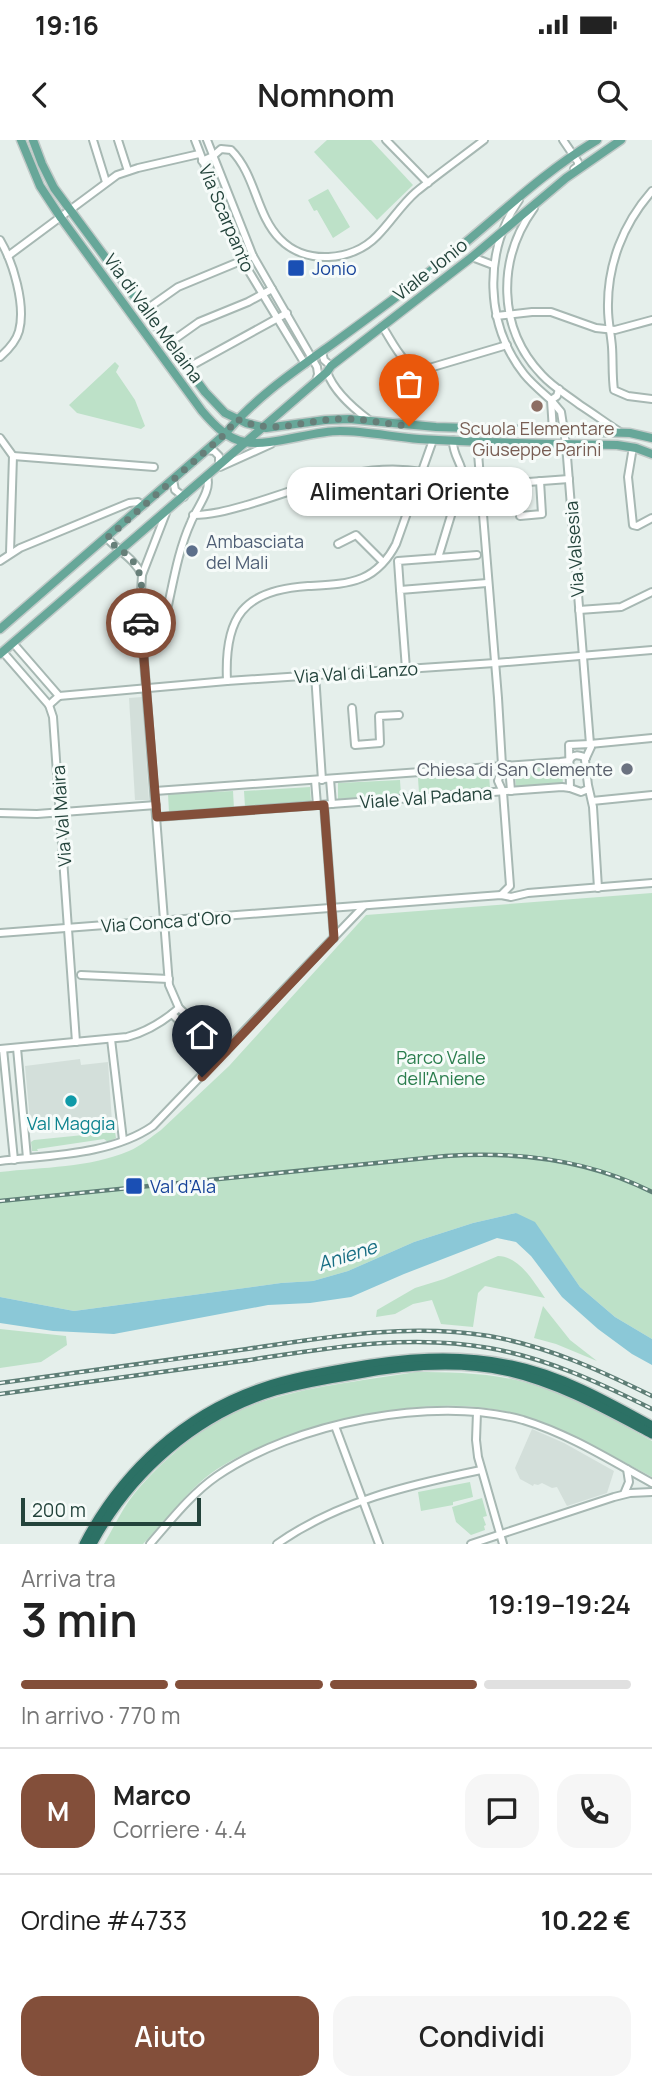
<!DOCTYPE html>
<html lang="it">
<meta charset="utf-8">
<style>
:root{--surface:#fff;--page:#f6f6f6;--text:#222;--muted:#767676;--line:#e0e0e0;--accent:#834f3a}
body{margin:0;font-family:Manrope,sans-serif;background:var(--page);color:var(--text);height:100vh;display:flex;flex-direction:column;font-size:26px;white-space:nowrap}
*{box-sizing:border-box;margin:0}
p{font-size:23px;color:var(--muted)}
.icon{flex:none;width:38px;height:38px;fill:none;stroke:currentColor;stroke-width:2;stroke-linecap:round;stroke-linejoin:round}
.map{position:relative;height:1404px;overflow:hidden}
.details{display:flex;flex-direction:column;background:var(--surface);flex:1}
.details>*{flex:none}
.scale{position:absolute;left:21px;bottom:18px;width:180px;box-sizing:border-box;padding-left:7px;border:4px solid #23433b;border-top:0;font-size:19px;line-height:24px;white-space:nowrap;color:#23433b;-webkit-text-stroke:5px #f6fbf9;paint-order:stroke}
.pin{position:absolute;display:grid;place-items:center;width:60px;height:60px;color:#fff;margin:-72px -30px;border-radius:50% 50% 50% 0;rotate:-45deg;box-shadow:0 0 7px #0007}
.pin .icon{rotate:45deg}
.courier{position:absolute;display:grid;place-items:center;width:70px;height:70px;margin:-35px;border:5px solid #834f3a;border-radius:50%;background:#fff;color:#222;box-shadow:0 2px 9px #0007}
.bubble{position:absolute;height:49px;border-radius:21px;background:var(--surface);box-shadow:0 2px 5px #0004;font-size:23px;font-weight:600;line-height:49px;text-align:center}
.headline em{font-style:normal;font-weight:600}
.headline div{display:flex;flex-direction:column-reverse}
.headline{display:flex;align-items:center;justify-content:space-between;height:119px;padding:0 21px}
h1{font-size:46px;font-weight:600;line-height:52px}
.bar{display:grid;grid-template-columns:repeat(4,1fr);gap:10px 7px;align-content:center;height:84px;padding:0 21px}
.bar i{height:9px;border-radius:5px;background:var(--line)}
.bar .active{background:var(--accent)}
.bar p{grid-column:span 4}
.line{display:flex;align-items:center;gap:18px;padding:0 21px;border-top:2px solid var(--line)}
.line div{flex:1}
.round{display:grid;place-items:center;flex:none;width:74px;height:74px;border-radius:21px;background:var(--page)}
.action{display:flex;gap:14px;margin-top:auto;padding:14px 21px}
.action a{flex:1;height:80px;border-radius:21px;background:var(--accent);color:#fff;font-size:28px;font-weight:600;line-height:80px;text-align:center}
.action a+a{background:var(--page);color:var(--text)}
.status{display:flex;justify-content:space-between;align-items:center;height:49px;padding:0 35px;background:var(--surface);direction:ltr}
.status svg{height:19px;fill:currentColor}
header{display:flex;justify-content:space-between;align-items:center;height:91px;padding:0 21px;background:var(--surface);font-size:32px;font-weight:600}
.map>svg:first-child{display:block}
</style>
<div class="status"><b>19:16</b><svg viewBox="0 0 49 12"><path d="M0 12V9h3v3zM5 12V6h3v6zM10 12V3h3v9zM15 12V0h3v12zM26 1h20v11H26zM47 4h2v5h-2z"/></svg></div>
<header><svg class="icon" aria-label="back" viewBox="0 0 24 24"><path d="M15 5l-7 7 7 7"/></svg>Nomnom<svg class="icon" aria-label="search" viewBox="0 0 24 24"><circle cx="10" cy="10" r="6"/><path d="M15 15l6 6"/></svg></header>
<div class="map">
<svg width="652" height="1404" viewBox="0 0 652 1404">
<rect width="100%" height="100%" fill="#e5efeb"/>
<g fill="#d3dfda">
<path d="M 142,557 L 149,660 L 135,660 L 129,558 Z"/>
<path d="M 80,919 L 81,925 L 108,922 L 112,982 L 31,991 L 25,926 Z"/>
<path d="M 532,1289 L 564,1303 L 614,1331 L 607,1353 L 567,1366 L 557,1347 L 552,1348 L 542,1343 L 538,1345 L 534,1344 L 533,1346 L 520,1339 L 515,1328 Z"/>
</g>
<g fill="#bde1c8">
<path d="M 327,0 L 371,0 L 413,45 L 377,80 L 314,12 Z"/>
<path d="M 328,49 L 350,87 L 333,98 L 317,70 L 314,71 L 308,60 Z"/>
<path d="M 115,222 L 119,226 L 116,232 L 135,260 L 145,286 L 141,289 L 77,273 L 69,265 Z"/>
<path d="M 562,627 L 563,644 L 516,648 L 515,631 Z"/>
<path d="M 489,634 L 490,649 L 419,653 L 418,638 Z"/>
<path d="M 400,640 L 401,655 L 338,659 L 338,643 Z"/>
<path d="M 310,647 L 311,662 L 245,667 L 244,651 Z"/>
<path d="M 233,651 L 234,669 L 169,672 L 168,654 Z"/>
<path d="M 652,753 L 652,1199 L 615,1177 L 580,1147 L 554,1110 L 516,1073 L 473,1083 L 414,1102 L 348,1131 L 313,1141 L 281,1143 L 74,1171 L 0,1157 L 0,1032 C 43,1027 89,1028 129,1011 C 141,1006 151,997 161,990 L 229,926 L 366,775 Z"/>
<path d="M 113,992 L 115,992 L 116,998 L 108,1002 L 104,999 L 37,1009 L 38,1011 L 32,1011 L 31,1002 L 34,1000 Z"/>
<path d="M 498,1116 C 519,1116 534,1142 545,1158 L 485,1146 L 478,1153 L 473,1187 L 441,1184 L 432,1160 L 413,1164 L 395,1174 L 376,1177 L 377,1170 L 415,1148 L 444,1139 Z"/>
<path d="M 543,1166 L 570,1200 L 597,1221 L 556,1204 L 534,1198 Z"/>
<path d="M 0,1189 L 66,1196 L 67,1205 L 41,1222 L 0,1228 Z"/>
<path d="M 415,1232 C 448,1232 493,1233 524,1242 C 569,1254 611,1278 652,1301 L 652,1337 L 598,1308 C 587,1306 579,1299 569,1295 C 548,1285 527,1276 504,1271 C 438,1258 369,1271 306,1291 C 271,1302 234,1315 205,1338 C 182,1358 164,1382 143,1404 L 104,1404 C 114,1387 122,1369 134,1354 C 161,1321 200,1288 238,1271 C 293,1247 357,1242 415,1232 Z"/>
<path d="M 470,1342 L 473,1357 L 453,1362 L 453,1365 L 421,1371 L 418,1352 Z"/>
<path d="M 482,1358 L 487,1376 L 483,1377 L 486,1385 L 484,1386 L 485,1390 L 471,1395 L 456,1382 L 452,1367 Z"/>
</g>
<path fill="#8bc8d7" d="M 516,1073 L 535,1082 L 580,1147 L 615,1177 L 652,1199 L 652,1225 L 632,1214 L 598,1189 L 562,1157 L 531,1116 L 516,1102 L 497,1098 L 404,1134 L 351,1157 L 310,1163 L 268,1165 L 114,1194 L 53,1191 L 0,1183 L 0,1157 L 74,1171 L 281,1143 L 313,1141 L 348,1131 L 414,1102 L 473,1083 Z"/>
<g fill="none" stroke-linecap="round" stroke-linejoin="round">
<g stroke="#a7b8b3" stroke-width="10">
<g id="minor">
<path d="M 93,0 L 106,42"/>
<path d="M 118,0 L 128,31"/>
<path d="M 195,0 L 239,115 L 305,224"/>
<path d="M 207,0 L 253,116 L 317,227 L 318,234 L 316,241"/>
<path d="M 386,0 L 428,43"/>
<path d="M 563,0 L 578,22 L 578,26 L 574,29"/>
<path d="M 202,21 L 213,16 L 221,9 L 231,10 C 256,35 256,75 280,99 C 305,125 352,122 377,96 C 391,82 401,65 416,52 C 438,34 462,17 484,0"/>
<path d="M 652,51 C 623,84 607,125 608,169 C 608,182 611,194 612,207 C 613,221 612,236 614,250 L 628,256 L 652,259"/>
<path d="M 519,60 C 483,112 485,184 524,234 C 532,244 542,252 551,260 L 553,291"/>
<path d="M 534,68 C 497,119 497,188 542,235 C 553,247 567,255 580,265 C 594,274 606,283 620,292"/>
<path d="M 0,100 C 13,122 26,165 19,191 C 16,202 8,210 0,217"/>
<path d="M 8,116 L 117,35 L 138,28 L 199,14"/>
<path d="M 472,117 L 493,125"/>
<path d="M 144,171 L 178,147 L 253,116"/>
<path d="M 496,176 L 532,172 L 551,172 L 596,188 L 615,190 L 652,180"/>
<path d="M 382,186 C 393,202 404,231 426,229 L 507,205"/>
<path d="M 168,204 L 199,182 L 248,162 L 272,149"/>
<path d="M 322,212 L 324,220 L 331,226"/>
<path d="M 187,228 L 287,173"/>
<path d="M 327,232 C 334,252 353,268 369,280"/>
<path d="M 559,249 L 557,256 L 551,260 L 561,272 L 566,304 L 590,604 L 652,598"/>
<path d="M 472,289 L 477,301 L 498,558 L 502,625 L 498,641 L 503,652 L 510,746 L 501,755"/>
<path d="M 0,298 L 13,316"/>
<path d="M 633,307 L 628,337 L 633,385 L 637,386 L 652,378"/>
<path d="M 207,310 L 214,311 L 219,316 L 219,326"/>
<path d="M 13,316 L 154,327"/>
<path d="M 220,327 L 271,304"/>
<path d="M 173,340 L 175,350 L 184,357"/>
<path d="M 517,343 L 520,376 L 542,374 L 540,341"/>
<path d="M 489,345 L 569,339"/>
<path d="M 166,373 L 142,435 L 140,469 L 169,845 L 179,868 L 226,911"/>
<path d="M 193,375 C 212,375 229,370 247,365 C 305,348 360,321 422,332"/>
<path d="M 107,398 C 118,411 134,418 142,435"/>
<path d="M 338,404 L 356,395 L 383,422"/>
<path d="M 10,413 L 13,316"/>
<path d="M 438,418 L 477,415"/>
<path d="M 0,421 L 20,408 L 129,363 L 138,362 L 143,366"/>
<path d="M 400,450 L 398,421 L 438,418 L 463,336 C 462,323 452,314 453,300"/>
<path d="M 579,470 L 621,467 L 652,452"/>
<path d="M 163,487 C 172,452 176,415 191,382 C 196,369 212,350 207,337"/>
<path d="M 13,503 L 59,556"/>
<path d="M 3,512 L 49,565 L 59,556"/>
<path d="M 406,529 L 400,450 L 487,443"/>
<path d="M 315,534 L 322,640"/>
<path d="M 227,541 C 224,477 243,450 308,446 C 326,445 345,445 362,438 C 377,432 389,418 396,404 L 433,300"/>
<path d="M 59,556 L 227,541 L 495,523 L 652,510"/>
<path d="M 49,565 L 53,577 L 76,902"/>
<path d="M 352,568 L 355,605 L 380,603 L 379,576 L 399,575"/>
<path d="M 509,625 L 511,651"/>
<path d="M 330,639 L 332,664"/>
<path d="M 315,640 L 317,665"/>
<path d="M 588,649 L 581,652 L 570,648 L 569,605 L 590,604 L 591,607 L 585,620 L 588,645 L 593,667 L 598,748"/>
<path d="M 155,651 L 560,622 L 569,621 C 573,613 579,615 586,618"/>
<path d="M 592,661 L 652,655"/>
<path d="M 324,665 L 334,798"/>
<path d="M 0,673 L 37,674 L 156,665"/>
<path d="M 157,677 L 562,647 L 570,648"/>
<path d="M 0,793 L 501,755 L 511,757 L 528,753 L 652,743"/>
<path d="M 81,835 L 169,839"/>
<path d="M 172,874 L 219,918"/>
<path d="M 111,899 L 123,1000"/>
<path d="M 17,908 L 27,1018"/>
<path d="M 0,909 L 127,897 C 146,892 164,881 179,868"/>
<path d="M 3,909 L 14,1020"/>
<path d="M 0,1021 C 50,1015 111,1015 153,986 L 364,766"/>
<path d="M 477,1272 L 476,1300 L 478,1317 L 503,1404"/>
<path d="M 335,1286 L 379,1404"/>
<path d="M 624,1354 L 629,1342 L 627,1329"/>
<path d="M 150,1404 C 171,1380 191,1354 217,1336 C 294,1283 433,1255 523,1280 C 569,1294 610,1320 652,1343"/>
<path d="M 277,1404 C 338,1361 409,1345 481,1330"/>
<path d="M 471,1404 L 614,1357 L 630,1353 L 652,1352"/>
</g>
</g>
<g stroke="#c1cac8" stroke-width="11">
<g id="major">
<path d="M 21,0 L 40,46 L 61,78 L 202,271 C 214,285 227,299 245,302 C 270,307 311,291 340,291 C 366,291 393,297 419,299 C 485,303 551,304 617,305 L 636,308 L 652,314"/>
<path d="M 33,0 L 42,24 L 54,48 L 205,252 L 225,273 L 246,283 L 266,288 L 325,280 L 349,279 L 436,287 L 630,293 L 652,298"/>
<path d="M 0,489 L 225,294 C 255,258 293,232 331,205 C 364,181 397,157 429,132 C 486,89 536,36 597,0"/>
<path d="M 0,514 L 327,232 L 331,226 L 472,117 L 566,38 L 621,0"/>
</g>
</g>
<g stroke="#c1cac8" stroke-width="12">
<g id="highway">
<path d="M 84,1404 C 122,1331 185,1273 264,1247 C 291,1238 319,1233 347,1228 C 402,1218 456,1213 511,1225 C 561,1235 607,1261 652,1286"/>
<path d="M 92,1404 C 131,1332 196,1275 275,1251 C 300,1244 327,1239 353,1235 C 403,1225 455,1220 506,1231 C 559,1243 605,1269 652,1294"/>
</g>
</g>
<use href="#minor" stroke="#fff" stroke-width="6"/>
<use href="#major" stroke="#67a799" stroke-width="8"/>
<use href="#highway" stroke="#2c7165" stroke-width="9"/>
<g stroke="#5e7e76" stroke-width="4.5">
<g id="rail">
<path d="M 0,1061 L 446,1016 C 518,1011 587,1019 652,1052"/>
<path d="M 0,1243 C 82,1232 164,1221 247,1209 C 327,1197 407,1183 489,1196 C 547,1206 599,1230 652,1256"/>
<path d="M 0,1254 C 80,1243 161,1232 242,1221 C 324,1209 406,1193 489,1208 C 547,1218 600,1243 652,1269"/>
</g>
</g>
<use href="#rail" stroke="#f6fbf9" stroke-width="2" stroke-dasharray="5" stroke-linecap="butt"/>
</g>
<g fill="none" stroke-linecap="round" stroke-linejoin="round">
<path stroke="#677f79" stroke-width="7" stroke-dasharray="0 12.6" d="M 141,483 C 140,461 147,436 131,419 C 124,411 114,407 107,398 L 225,294 L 237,279 C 274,296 302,280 339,279 C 362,278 386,284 409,286"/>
<path stroke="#834f3a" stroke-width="9" d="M 141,483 L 157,677 L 324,665 L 334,798 L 202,937"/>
</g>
<g fill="#1a4fb4" stroke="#f6fbf9" stroke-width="2.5">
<rect x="287" y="119" width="18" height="18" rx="3.5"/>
<rect x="125" y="1037" width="18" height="18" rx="3.5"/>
</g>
<circle fill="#8d6e63" stroke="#f6fbf9" stroke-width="2.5" cx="537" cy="266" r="7"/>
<circle fill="#5c6f8a" stroke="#f6fbf9" stroke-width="2.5" cx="192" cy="411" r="7"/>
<circle fill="#6b7280" stroke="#f6fbf9" stroke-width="2.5" cx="627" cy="629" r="7"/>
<circle fill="#0f9aa8" stroke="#f6fbf9" stroke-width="2.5" cx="71" cy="961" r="7"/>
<g text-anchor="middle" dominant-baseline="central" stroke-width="6" stroke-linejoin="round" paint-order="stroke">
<g font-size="18" fill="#23433b" stroke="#f6fbf9">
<text transform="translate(227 78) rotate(67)">Via Scarpanto</text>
<text transform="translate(430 129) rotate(-38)">Viale Jonio</text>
<text transform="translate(154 178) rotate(54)">Via di Valle Melaina</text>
<text transform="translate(574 409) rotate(-94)">Via Valsesia</text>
<text transform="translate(356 532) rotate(-4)">Via Val di Lanzo</text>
<text transform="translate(426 657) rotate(-4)">Viale Val Padana</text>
<text transform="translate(61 676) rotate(-94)">Via Val Maira</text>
<text transform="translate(166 781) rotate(-4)">Via Conca d'Oro</text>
</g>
<g font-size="18" fill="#164399" stroke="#f6fbf9" text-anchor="start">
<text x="312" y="128">Jonio</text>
<text x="150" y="1046">Val d’Ala</text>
</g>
<g font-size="18" fill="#785e54" stroke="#f6fbf9">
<text x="537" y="288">Scuola Elementare<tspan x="537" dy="21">Giuseppe Parini</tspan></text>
</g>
<g font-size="18" fill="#4e5e75" stroke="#f6fbf9" text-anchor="start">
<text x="206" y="401">Ambasciata<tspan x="206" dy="21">del Mali</tspan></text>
</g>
<g font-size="18" fill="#5b616d" stroke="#f6fbf9" text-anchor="end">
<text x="613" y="629">Chiesa di San Clemente</text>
</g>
<g font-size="18" fill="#2a7d4d" stroke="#f6fbf9">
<text x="441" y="917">Parco Valle<tspan x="441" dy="21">dell'Aniene</tspan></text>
</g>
<g font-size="18" fill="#0d838f" stroke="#f6fbf9">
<text x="71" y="983">Val Maggia</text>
</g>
<g font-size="19" font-style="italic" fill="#186e84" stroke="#f6fbf9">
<text transform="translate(347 1115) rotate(-18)">Aniene</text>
</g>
</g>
</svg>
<div class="scale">200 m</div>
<div class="pin" style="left:409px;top:286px;background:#ea580c"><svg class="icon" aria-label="bag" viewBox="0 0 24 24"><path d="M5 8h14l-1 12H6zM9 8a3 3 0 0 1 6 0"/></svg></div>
<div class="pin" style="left:202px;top:937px;background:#1f2937"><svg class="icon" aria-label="home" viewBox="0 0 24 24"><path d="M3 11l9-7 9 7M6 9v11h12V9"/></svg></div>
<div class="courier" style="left:141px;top:483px"><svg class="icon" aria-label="car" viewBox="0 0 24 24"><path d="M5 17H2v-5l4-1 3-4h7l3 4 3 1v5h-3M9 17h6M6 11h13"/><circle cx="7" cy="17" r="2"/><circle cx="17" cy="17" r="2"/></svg></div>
<div class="bubble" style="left:287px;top:327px;width:245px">Alimentari Oriente</div>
</div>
<section class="details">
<div class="headline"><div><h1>3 min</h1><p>Arriva tra</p></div><em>19:19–19:24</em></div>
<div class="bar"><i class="active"></i><i class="active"></i><i class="active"></i><i></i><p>In arrivo · 770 m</p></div>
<div class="line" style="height:126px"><b class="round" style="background:var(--accent);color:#fff">M</b><div><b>Marco</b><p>Corriere · 4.4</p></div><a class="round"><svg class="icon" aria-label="chat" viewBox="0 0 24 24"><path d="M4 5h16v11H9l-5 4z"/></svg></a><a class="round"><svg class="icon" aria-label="phone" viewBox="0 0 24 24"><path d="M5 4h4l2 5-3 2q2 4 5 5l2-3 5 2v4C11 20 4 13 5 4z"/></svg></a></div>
<div class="line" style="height:91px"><div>Ordine #4733</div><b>10.22 €</b></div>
<div class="action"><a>Aiuto</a><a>Condividi</a></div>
</section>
